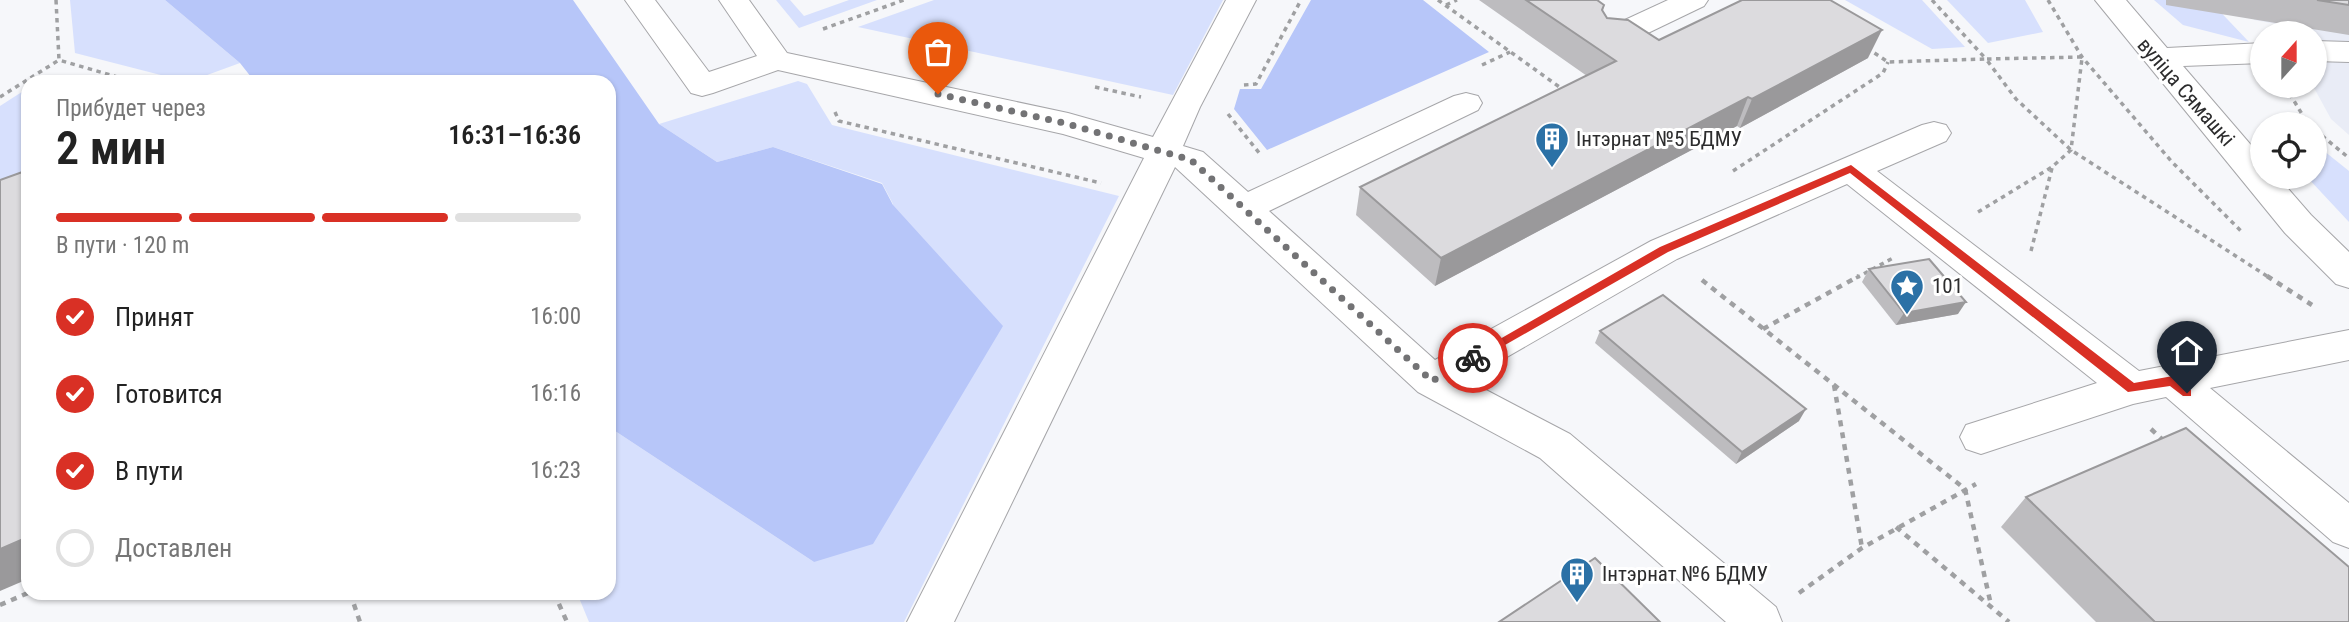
<!DOCTYPE html>
<html lang="ru">
<meta charset="utf-8">
<style>
:root{--surface:#fff;--page:#f2f2f2;--text:#222;--muted:#767676;--line:#e0e0e0;--accent:#d93025}
body{margin:0;font-family:"Roboto Condensed",sans-serif;background:var(--page);color:var(--text);height:100vh;display:flex;flex-direction:column;font-size:26px;white-space:nowrap}
*{box-sizing:border-box;margin:0}
p{font-size:23px;color:var(--muted)}
.icon{flex:none;width:38px;height:38px;fill:none;stroke:currentColor;stroke-width:2;stroke-linecap:round;stroke-linejoin:round}
.map{position:relative;flex:1;overflow:hidden}
.panel{position:absolute;left:21px;top:75px;width:595px;height:525px;display:flex;flex-direction:column;background:var(--surface);border-radius:21px;box-shadow:0 2px 5px #0004}
.panel>*{flex:none}
.needle{width:46px;rotate:21deg}
.controls{position:absolute;left:2250px;top:21px;display:grid;gap:14px}
.controls a{display:grid;place-items:center;width:77px;height:77px;border-radius:50%;background:var(--surface);box-shadow:0 2px 5px #0004;font-size:35px}
.pin{position:absolute;display:grid;place-items:center;width:60px;height:60px;color:#fff;margin:-72px -30px;border-radius:50% 50% 50% 0;rotate:-45deg;box-shadow:0 0 7px #0007}
.pin .icon{rotate:45deg}
.courier{position:absolute;display:grid;place-items:center;width:70px;height:70px;margin:-35px;border:5px solid #d93025;border-radius:50%;background:#fff;color:#222;box-shadow:0 2px 9px #0007}
.summary em{font-style:normal;font-weight:600}
.summary div{display:flex;flex-direction:column-reverse}
.summary{display:flex;align-items:center;justify-content:space-between;height:119px;padding:0 35px}
h1{font-size:46px;font-weight:600;line-height:52px}
.bar{display:grid;grid-template-columns:repeat(4,1fr);gap:10px 7px;align-content:center;height:84px;padding:0 35px}
.bar i{height:9px;border-radius:5px;background:var(--line)}
.bar .current{background:var(--accent)}
.bar p{grid-column:span 4}
ol{padding:0 35px;list-style:none}
li{display:flex;align-items:center;gap:21px;height:77px}
li p{margin-inline-start:auto}
li .icon{padding:7px;border-radius:50%;background:var(--accent);color:#fff;stroke-width:4}
li:last-child{color:var(--muted)}
li i{width:38px;height:38px;border:4px solid var(--line);border-radius:50%}
.map>svg:first-child{display:block}
</style>
<div class="map">
<svg width="2349" height="622" viewBox="0 0 2349 622">
<rect width="100%" height="100%" fill="#f6f7fa"/>
<path fill="#e9ecf6" d="M 2246,0 L 2349,0 L 2349,135 L 2331,119 L 2313,86 L 2315,33 L 2282,33 L 2277,24 L 2254,20 Z"/>
<g fill="#d7e0fd">
<path d="M 70,0 L 165,0 L 240,63 L 188,82 L 75,53 Z"/>
<path d="M 776,0 L 790,0 L 804,16 L 849,0 L 877,0 L 799,28 Z"/>
<path d="M 934,0 L 1223,0 L 1173,95 L 858,27 Z"/>
<path d="M 1845,0 L 1922,0 L 1965,47 L 1932,49 Z"/>
<path d="M 1947,0 L 2025,0 L 2043,32 L 1988,43 Z"/>
<path d="M 2154,0 L 2209,0 L 2249,42 L 2183,25 Z"/>
<path d="M 798,81 L 807,84 L 832,125 L 1119,196 L 904,622 L 589,622 L 577,593 L 609,593 L 609,427 L 814,562 L 893,204 L 882,183 L 773,147 L 717,162 L 659,124 Z"/>
<path d="M 28,88 L 28,185 L 0,194 L 0,106 Z"/>
<path d="M 2324,151 L 2349,171 L 2349,222 L 2307,177 L 2315,177 L 2315,155 Z"/>
</g>
<g fill="#b7c6f9">
<path d="M 165,0 L 573,0 L 659,124 L 717,162 L 773,147 L 882,184 L 893,205 L 1003,326 L 873,544 L 814,562 L 609,427 L 609,82 L 255,82 L 240,63 Z"/>
<path d="M 1311,0 L 1423,0 L 1489,52 L 1267,150 L 1234,109 L 1240,89 L 1261,89 Z"/>
</g>
<g fill="none" stroke-linecap="round" stroke-linejoin="round">
<g stroke="#a6a6a9" stroke-width="2">
<g id="minor">
<path d="M 625,0 L 655,0 L 709,72 L 757,56 L 719,0 L 749,0 L 787,53 L 1068,113 L 1153,137 L 1226,0 L 1256,0 L 1200,107 L 1183,146 L 1203,152 L 1248,192 L 1454,96 L 1466,93 L 1478,96 L 1482,103 L 1478,110 L 1269,211 L 1435,360 L 1651,241 L 1922,125 L 1934,122 L 1946,125 L 1951,133 L 1946,141 L 1877,171 L 2139,371 L 2349,330 L 2349,360 L 2210,388 L 2349,503 L 2349,548 L 2333,542 L 2166,397 L 2133,404 L 1981,454 L 1966,449 L 1960,437 L 1966,425 L 2097,383 L 1847,184 L 1677,259 L 1467,380 L 1570,434 L 1776,607 L 1782,622 L 1726,622 L 1540,458 L 1418,392 L 1175,167 L 954,622 L 907,622 L 1144,158 L 1063,134 L 778,70 L 713,93 L 702,96 L 691,93 Z"/>
<path d="M 1668,0 L 1708,0 L 1704,6 L 1623,45 L 1612,47 L 1601,45 L 1596,38 L 1601,31 Z"/>
<path d="M 2095,0 L 2126,0 L 2167,48 L 2263,43 L 2263,63 L 2183,66 L 2263,159 L 2263,177 L 2278,177 L 2311,215 L 2349,252 L 2349,288 L 2336,284 L 2285,233 Z"/>
<path d="M 2315,41 L 2349,42 L 2349,62 L 2315,61 Z"/>
</g>
</g>
<g stroke="#9fa0a2" stroke-width="3.5" stroke-dasharray="4.5 4.5" stroke-linecap="butt">
<path d="M 56,0 L 59,60 L 135,82"/>
<path d="M 1438,0 L 1565,91"/>
<path d="M 1932,0 L 1986,59 L 2082,57"/>
<path d="M 2048,0 L 2082,57 L 2172,162 L 2242,232"/>
<path d="M 1446,5 L 1457,0"/>
<path d="M 823,29 L 904,0"/>
<path d="M 1867,48 L 1888,62 L 1986,59 L 2016,99 L 2071,150 L 2270,278"/>
<path d="M 1482,65 L 1510,52"/>
<path d="M 1244,85 L 1256,84 L 1301,0"/>
<path d="M 2285,86 L 2308,124"/>
<path d="M 1095,87 L 1141,97"/>
<path d="M 0,97 L 59,60"/>
<path d="M 835,112 L 839,121 L 1101,183"/>
<path d="M 1228,114 L 1260,154"/>
<path d="M 2315,130 L 2349,158"/>
<path d="M 1733,171 L 1883,73 L 1888,62"/>
<path d="M 1978,212 L 2052,167 L 2071,150 L 2082,58"/>
<path d="M 2031,251 L 2052,168"/>
<path d="M 1856,278 L 1893,258"/>
</g>
<g stroke="#9fa0a2" stroke-width="4.5" stroke-dasharray="6 6" stroke-linecap="butt">
<path d="M 2267,276 L 2312,305"/>
<path d="M 1702,280 L 1965,489 L 1991,605"/>
<path d="M 1763,329 L 1859,276"/>
<path d="M 1834,385 L 1862,548"/>
<path d="M 2151,429 L 2165,442"/>
<path d="M 1896,527 L 2009,622"/>
<path d="M 350,593 L 360,622"/>
<path d="M 554,593 L 567,622"/>
<path d="M 1799,593 L 1862,548 L 1976,484"/>
<path d="M 0,605 L 28,593"/>
</g>
<use href="#minor" fill="#fff" fill-rule="evenodd"/>
</g>
<g fill="#bdbcbf">
<path d="M 1479,0 L 1597,0 L 1604,5 L 1603,11 L 1607,18 L 1659,40 L 1868,58 L 1740,128 L 1737,126 L 1435,286 L 1356,215 L 1360,187 L 1587,76 Z"/>
<path d="M 2166,0 L 2349,0 L 2349,35 L 2166,5 Z"/>
<path d="M 1869,269 L 1958,314 L 1896,325 L 1862,282 Z"/>
<path d="M 1600,331 L 1799,421 L 1736,464 L 1595,343 Z"/>
<path d="M 2026,497 L 2349,622 L 2096,622 L 2001,527 Z"/>
</g>
<g fill="#9a999b">
<path d="M 1882,30 L 1868,58 L 1740,128 L 1752,99 Z"/>
<path d="M 1748,97 L 1737,126 L 1435,286 L 1441,258 Z"/>
<path d="M 1966,302 L 1958,314 L 1896,325 L 1904,313 Z"/>
<path d="M 1806,409 L 1799,421 L 1736,464 L 1742,452 Z"/>
<path d="M 28,537 L 28,579 L 0,591 L 0,549 Z"/>
</g>
<g fill="#dcdbde" stroke="#9a999b" stroke-width="2">
<path d="M 1526,0 L 1597,0 L 1604,5 L 1602,10 L 1607,18 L 1628,20 L 1659,40 L 1742,0 L 1830,0 L 1882,30 L 1752,99 L 1748,97 L 1441,258 L 1360,187 L 1616,61 Z"/>
<path d="M 2317,0 L 2349,0 L 2349,5 Z"/>
<path d="M 28,170 L 28,537 L 0,549 L 0,180 Z"/>
<path d="M 1929,259 L 1966,302 L 1904,313 L 1869,269 Z"/>
<path d="M 1663,295 L 1806,409 L 1742,452 L 1600,331 Z"/>
<path d="M 2186,428 L 2349,567 L 2349,622 L 2155,622 L 2026,497 Z"/>
<path d="M 1595,558 L 1660,622 L 1499,622 Z"/>
</g>
<path fill="#d93025" d="M 1851,165 L 2134,383 L 2173,376 L 2191,390 L 2191,396 L 2183,396 L 2170,386 L 2128,392 L 1850,173 L 1668,252 L 1477,361 L 1473,363 L 1467,358 L 1660,247 Z"/>
<g fill="none" stroke-linecap="round" stroke-linejoin="round">
<path stroke="#737375" stroke-width="7" stroke-dasharray="0 12.6" d="M 938,94 L 1068,124 L 1191,160 L 1432,381 L 1473,358"/>
</g>
<defs>
<g id="building-pin" transform="scale(1.75)"><path d="M0 17L-7.5 6A9.5 9.5 0 1 1 7.5 6Z" fill="#2b71a6" stroke="#fff"/><path d="M-4-6H4V6H1V3H-1V6H-4ZM-2.5-4.3h1.7v1.8h-1.7ZM.8-4.3h1.7v1.8H.8ZM-2.5-1h1.7V.8h-1.7ZM.8-1h1.7V.8H.8Z" fill="#fff"/></g>
<g id="sight-pin" transform="scale(1.75)"><path d="M0 17L-7.5 6A9.5 9.5 0 1 1 7.5 6Z" fill="#2b71a6" stroke="#fff"/><path d="M0-6L1.8-2.2L6-1.7L2.9 1.2L3.7 5.4L0 3.3L-3.7 5.4L-2.9 1.2L-6-1.7L-1.8-2.2Z" fill="#fff"/></g>
</defs>
<g fill-rule="evenodd">
<use href="#building-pin" x="1552" y="139"/>
<use href="#sight-pin" x="1907" y="286"/>
<use href="#building-pin" x="1577" y="574"/>
</g>
<g text-anchor="middle" dominant-baseline="central" stroke-width="6" stroke-linejoin="round" paint-order="stroke">
<g font-size="21" fill="#2c2c2d" stroke="#fff">
<text transform="translate(2186 92) rotate(49)">вуліца Сямашкі</text>
</g>
<g font-size="21" fill="#2c2c2d" stroke="#fff" text-anchor="start">
<text x="1576" y="139">Інтэрнат №5 БДМУ</text>
<text x="1932" y="286">101</text>
<text x="1602" y="574">Інтэрнат №6 БДМУ</text>
</g>
</g>
</svg>
<div class="controls">
<a><svg class="needle" viewBox="-14 -14 28 28"><path d="M0-13l5 13h-10z" fill="#e53935"/><path d="M0 13l5-13h-10z" fill="#767676"/></svg></a>
<a><svg class="icon" aria-label="locate" viewBox="0 0 24 24"><circle cx="12" cy="12" r="6"/><path d="M12 2v4M12 18v4M2 12h4M18 12h4"/></svg></a>
</div>
<div class="pin" style="left:938px;top:94px;background:#ea580c"><svg class="icon" aria-label="bag" viewBox="0 0 24 24"><path d="M5 8h14l-1 12H6zM9 8a3 3 0 0 1 6 0"/></svg></div>
<div class="pin" style="left:2187px;top:393px;background:#1f2937"><svg class="icon" aria-label="home" viewBox="0 0 24 24"><path d="M3 11l9-7 9 7M6 9v11h12V9"/></svg></div>
<div class="courier" style="left:1473px;top:358px"><svg class="icon" aria-label="bike" viewBox="0 0 24 24"><circle cx="6" cy="16" r="4"/><circle cx="18" cy="16" r="4"/><path d="M6 16l4-8h5l3 8M10 8l3 8H6M13 5h3"/></svg></div>
<section class="panel">
<div class="summary"><div><h1>2 мин</h1><p>Прибудет через</p></div><em>16:31–16:36</em></div>
<div class="bar"><i class="current"></i><i class="current"></i><i class="current"></i><i></i><p>В пути · 120 m</p></div>
<ol>
<li><svg class="icon" aria-label="check" viewBox="0 0 24 24"><path d="M5 12l5 5 9-10"/></svg>Принят<p>16:00</p></li>
<li><svg class="icon" aria-label="check" viewBox="0 0 24 24"><path d="M5 12l5 5 9-10"/></svg>Готовится<p>16:16</p></li>
<li><svg class="icon" aria-label="check" viewBox="0 0 24 24"><path d="M5 12l5 5 9-10"/></svg>В пути<p>16:23</p></li>
<li><i></i>Доставлен</li>
</ol>
</section>
</div>
